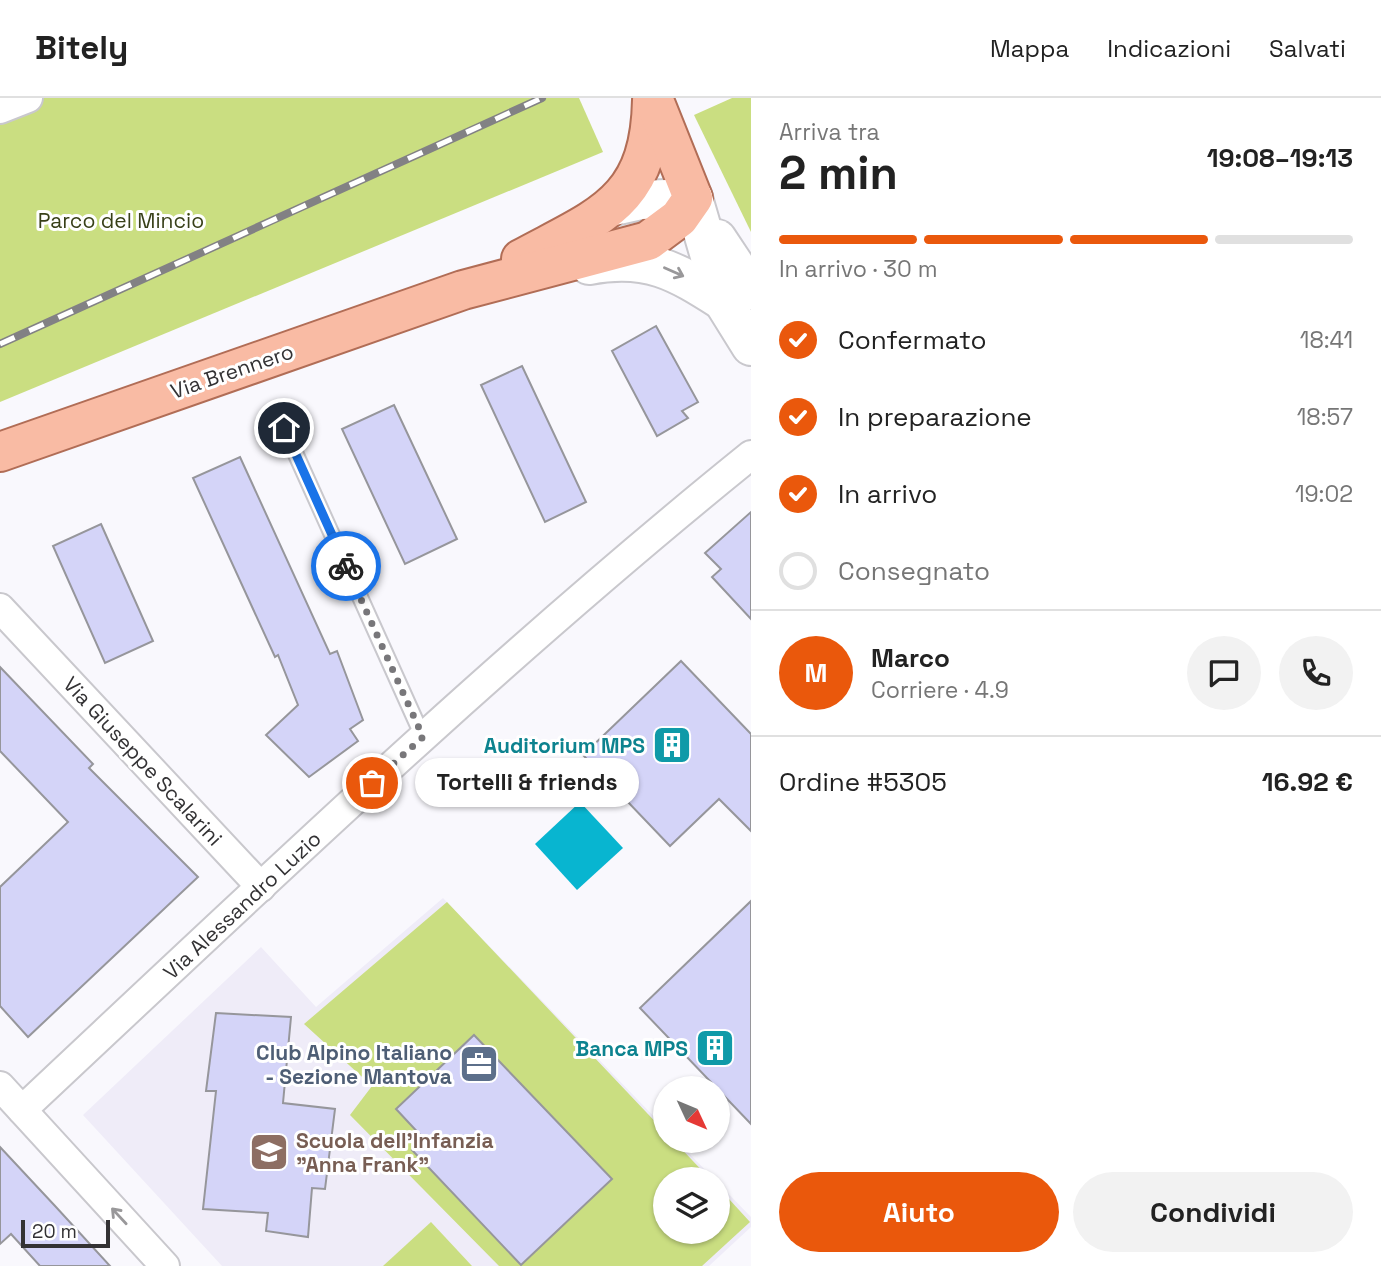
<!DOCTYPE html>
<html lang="it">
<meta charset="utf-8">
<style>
:root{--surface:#fff;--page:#f2f2f2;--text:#222;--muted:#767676;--line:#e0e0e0;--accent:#ea580c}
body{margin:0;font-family:"Space Grotesk",sans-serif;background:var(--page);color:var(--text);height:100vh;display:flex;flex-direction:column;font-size:26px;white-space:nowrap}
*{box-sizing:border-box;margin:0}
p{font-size:23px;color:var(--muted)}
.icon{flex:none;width:38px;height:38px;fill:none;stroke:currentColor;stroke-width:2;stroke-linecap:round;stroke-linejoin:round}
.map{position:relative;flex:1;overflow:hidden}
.drawer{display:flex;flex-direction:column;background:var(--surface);width:630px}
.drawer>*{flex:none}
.needle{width:46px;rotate:134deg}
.fabs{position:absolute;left:653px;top:978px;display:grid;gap:14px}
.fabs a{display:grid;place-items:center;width:77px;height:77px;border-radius:50%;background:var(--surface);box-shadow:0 2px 5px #0004;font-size:35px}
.scale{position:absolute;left:21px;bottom:18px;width:89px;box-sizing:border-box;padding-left:7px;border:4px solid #333234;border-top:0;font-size:19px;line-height:24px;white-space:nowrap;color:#333234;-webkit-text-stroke:5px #fff;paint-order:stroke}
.pin{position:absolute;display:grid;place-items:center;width:60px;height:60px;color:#fff;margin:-30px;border:4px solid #fff;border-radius:50%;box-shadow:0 2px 7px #0007}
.courier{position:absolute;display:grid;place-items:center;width:70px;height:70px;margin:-35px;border:5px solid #1a73e8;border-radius:50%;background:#fff;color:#222;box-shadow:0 2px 9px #0007}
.bubble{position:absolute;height:49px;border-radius:24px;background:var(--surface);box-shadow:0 2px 5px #0004;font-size:23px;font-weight:700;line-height:49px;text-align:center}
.head em{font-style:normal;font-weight:700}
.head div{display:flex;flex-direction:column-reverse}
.head{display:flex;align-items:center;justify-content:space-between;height:119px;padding:0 28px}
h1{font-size:46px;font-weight:700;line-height:52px}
.bar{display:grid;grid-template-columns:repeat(4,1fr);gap:10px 7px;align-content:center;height:84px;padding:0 28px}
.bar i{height:9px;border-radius:5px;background:var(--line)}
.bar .active{background:var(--accent)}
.bar p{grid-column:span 4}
.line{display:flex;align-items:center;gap:18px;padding:0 28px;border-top:2px solid var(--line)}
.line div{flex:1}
.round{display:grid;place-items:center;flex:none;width:74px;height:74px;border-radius:37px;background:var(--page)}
ol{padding:0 28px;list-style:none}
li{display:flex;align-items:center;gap:21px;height:77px}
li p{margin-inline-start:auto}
li .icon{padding:7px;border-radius:50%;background:var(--accent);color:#fff;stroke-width:4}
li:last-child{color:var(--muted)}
li i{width:38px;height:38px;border:4px solid var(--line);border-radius:50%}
.button{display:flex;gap:14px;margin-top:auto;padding:14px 28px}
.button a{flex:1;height:80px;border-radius:42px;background:var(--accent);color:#fff;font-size:28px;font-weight:700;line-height:80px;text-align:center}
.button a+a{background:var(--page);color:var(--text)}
header{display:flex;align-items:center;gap:42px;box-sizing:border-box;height:98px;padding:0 35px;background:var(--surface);border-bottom:2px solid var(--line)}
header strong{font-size:33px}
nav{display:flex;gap:38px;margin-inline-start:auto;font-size:24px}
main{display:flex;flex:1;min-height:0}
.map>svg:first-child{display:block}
</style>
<header>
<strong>Bitely</strong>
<nav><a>Mappa</a><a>Indicazioni</a><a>Salvati</a></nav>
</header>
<main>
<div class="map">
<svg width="751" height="1168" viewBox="0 0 751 1168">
<rect width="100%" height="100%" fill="#f9f8fd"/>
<path fill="#efecf8" d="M 443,800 L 665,1030 L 665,1043 L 677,1043 L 714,1081 L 665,1082 L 665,1134 L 718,1134 L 718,1085 L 751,1119 L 751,1129 L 709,1168 L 222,1168 L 83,1017 L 261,849 L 316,909 Z"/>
<g fill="#cade81">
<path d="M 0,0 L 579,0 L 603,54 L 0,304 Z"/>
<path d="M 732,0 L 751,0 L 751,134 L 694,17 Z"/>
<path d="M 447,804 L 665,1034 L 665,1043 L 674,1043 L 710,1081 L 665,1082 L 665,1134 L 718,1134 L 718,1089 L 750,1124 L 702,1168 L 499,1168 L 350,1017 L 372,988 L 304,926 Z"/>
<path d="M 431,1124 L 472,1168 L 383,1168 Z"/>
</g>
<path fill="#08b5d0" d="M 580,704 L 623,750 L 577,792 L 535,746 Z"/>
<g fill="#d4d4f8" stroke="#96969b" stroke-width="2">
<path d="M 656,228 L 698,304 L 682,313 L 688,320 L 657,338 L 612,253 Z"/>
<path d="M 522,268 L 586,404 L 545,424 L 481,287 Z"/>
<path d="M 394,307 L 457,441 L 405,466 L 342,331 Z"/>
<path d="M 240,359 L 330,556 L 337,553 L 363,622 L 350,631 L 358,643 L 309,679 L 266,637 L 298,607 L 278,557 L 275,559 L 193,380 Z"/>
<path d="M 751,414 L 751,521 L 712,479 L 721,471 L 705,455 Z"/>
<path d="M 101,426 L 153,543 L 105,565 L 53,448 Z"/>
<path d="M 681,563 L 751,636 L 751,733 L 719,701 L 670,748 L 583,657 Z"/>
<path d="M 0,569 L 93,666 L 89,670 L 198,779 L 28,939 L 0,908 L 0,789 L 68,724 L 0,653 Z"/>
<path d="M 751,803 L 751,1026 L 640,910 Z"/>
<path d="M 216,915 L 291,919 L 283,1005 L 335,1011 L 325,1091 L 312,1090 L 308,1139 L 266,1133 L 268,1115 L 203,1111 L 216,993 L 206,993 Z"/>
<path d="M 474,937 L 612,1081 L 521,1167 L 412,1052 L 424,1041 L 396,1011 Z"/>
<path d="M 0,1049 L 56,1109 L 110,1168 L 40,1168 L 11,1136 L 0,1146 Z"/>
</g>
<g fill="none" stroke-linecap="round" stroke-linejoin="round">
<g stroke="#c9c8cd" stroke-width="18">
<path id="service" d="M 284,330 L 423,639"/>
</g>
<g stroke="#c9c8cd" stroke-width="32">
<g id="minor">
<path d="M 0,11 L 28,0"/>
<path d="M 0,510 L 261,789"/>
<path d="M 0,988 L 165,1168"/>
<path d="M 22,1012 C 260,789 497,562 751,357"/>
</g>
</g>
<g stroke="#c9c8cd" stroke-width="42">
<g id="secondary">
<path d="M 693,100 L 723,203 L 751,248"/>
<path d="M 614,108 L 641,102 L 693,100"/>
<path d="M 717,141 L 751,192"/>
<path d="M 589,167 C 648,156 676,173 723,203"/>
</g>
</g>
<g stroke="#b16d56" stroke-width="42">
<g id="primary">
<path d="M 521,161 C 600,118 650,105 652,2"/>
<path d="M 0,354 L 463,192 L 648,143 L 679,120 L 693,100 L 653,0"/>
</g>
</g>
<use href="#service" stroke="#fff" stroke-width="14"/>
<use href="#minor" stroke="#fff" stroke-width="28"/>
<use href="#secondary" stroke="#fff" stroke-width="38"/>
<use href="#primary" stroke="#f9bba4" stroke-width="38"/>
<g stroke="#828184" stroke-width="8">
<path id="rail" d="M 0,246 L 542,0"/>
</g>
<use href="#rail" stroke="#fff" stroke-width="5" stroke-dasharray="16" stroke-linecap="butt"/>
</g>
<defs><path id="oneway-shaft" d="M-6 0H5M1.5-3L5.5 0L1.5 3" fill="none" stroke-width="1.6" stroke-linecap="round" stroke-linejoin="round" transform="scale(1.75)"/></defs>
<g stroke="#99989a">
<use href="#oneway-shaft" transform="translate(674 174) rotate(24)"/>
<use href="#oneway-shaft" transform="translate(119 1118) rotate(-133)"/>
</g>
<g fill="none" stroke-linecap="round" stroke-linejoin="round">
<path stroke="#78777a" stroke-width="7" stroke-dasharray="0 12.6" d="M 346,468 L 423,639 L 372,685"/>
<path stroke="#1a73e8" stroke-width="9" d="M 284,330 L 346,468"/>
</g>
<defs>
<g id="building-square" transform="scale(2.0125)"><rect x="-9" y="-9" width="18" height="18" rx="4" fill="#0f9aa8" stroke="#fff"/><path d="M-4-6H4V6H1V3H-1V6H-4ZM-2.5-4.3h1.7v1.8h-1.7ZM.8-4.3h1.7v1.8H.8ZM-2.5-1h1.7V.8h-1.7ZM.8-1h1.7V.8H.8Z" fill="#fff"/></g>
<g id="office-square" transform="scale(2.0125)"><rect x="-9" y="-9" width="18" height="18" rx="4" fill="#5c6f8a" stroke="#fff"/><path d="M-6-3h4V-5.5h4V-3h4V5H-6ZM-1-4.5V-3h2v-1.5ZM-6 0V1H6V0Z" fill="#fff"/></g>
<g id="school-square" transform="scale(2.0125)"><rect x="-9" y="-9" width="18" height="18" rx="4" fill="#8d6e63" stroke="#fff"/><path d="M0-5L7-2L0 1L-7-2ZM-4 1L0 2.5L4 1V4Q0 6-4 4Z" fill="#fff"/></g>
</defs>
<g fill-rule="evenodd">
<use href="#building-square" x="672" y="647"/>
<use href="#building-square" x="715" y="950"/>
<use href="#office-square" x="479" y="966"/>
<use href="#school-square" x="269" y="1054"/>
</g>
<g text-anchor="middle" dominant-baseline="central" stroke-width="6" stroke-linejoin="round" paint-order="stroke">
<g font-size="21" fill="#384018" stroke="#fff">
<text x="121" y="122">Parco del Mincio</text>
</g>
<g font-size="21" fill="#333234" stroke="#fff">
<text transform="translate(232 273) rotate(-19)">Via Brennero</text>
<text transform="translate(143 663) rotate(47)">Via Giuseppe Scalarini</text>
<text transform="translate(242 807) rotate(-43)">Via Alessandro Luzio</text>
</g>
<g font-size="21" font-weight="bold" fill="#0d838f" stroke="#fff" text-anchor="end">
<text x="645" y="647">Auditorium MPS</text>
<text x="688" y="950">Banca MPS</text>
</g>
<g font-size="21" font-weight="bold" fill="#4e5e75" stroke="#fff" text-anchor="end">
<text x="452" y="954">Club Alpino Italiano<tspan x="452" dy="24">- Sezione Mantova</tspan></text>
</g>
<g font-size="21" font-weight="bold" fill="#785e54" stroke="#fff" text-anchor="start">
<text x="296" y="1042">Scuola dell'Infanzia<tspan x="296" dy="24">"Anna Frank"</tspan></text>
</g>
</g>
</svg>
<div class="fabs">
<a><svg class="needle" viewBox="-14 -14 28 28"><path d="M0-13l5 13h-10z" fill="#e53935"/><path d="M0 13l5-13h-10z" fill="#767676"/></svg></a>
<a><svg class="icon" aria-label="layers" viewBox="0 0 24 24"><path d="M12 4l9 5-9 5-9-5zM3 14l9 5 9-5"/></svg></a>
</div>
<div class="scale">20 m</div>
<div class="pin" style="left:372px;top:685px;background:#ea580c"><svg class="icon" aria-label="bag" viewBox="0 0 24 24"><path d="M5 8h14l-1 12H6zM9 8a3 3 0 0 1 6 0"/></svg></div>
<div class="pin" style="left:284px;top:330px;background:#1f2937"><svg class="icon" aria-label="home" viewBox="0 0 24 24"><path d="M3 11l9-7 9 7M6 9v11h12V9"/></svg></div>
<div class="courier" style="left:346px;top:468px"><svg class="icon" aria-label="bike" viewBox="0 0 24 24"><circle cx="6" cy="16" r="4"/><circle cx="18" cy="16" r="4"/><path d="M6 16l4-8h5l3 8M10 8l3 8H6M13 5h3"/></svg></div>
<div class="bubble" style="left:415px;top:660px;width:224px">Tortelli &amp; friends</div>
</div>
<section class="drawer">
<div class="head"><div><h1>2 min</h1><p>Arriva tra</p></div><em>19:08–19:13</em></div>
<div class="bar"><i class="active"></i><i class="active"></i><i class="active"></i><i></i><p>In arrivo · 30 m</p></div>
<ol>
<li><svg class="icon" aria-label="check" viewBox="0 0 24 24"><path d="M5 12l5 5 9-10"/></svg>Confermato<p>18:41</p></li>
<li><svg class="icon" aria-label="check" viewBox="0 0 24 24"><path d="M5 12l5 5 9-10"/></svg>In preparazione<p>18:57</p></li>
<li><svg class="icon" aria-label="check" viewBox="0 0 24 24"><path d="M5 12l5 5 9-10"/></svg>In arrivo<p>19:02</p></li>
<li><i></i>Consegnato</li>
</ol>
<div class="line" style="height:126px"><b class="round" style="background:var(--accent);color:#fff">M</b><div><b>Marco</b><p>Corriere · 4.9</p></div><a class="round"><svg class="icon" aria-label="chat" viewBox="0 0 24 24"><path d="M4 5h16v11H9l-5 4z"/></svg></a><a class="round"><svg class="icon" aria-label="phone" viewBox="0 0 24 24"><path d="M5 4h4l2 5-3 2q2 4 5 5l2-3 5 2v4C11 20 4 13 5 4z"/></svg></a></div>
<div class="line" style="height:91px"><div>Ordine #5305</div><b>16.92 €</b></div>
<div class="button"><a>Aiuto</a><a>Condividi</a></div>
</section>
</main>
